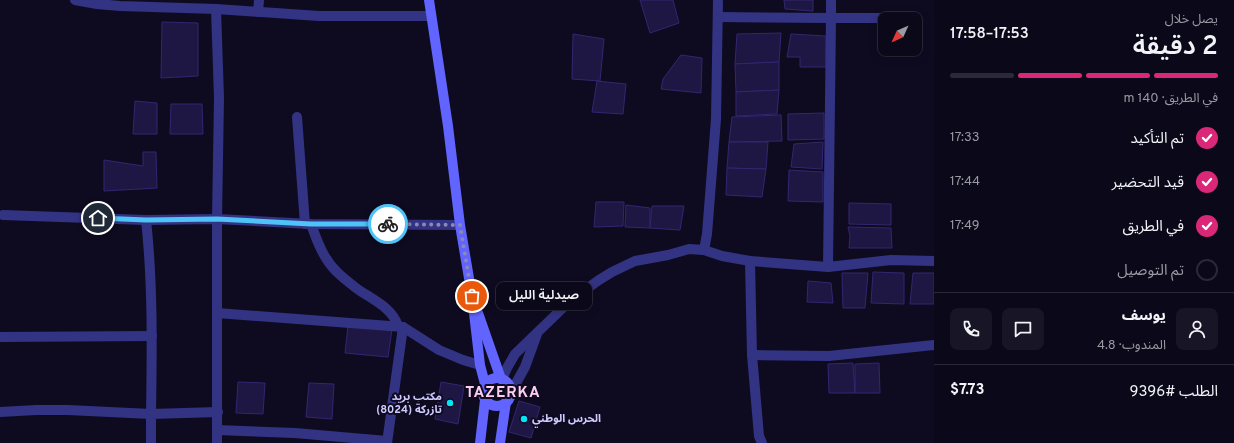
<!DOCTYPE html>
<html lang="ar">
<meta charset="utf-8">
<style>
:root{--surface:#0a0819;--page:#181626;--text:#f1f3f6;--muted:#999aa2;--line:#2a2938;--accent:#db2777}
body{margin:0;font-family:Overpass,"Noto Sans Arabic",sans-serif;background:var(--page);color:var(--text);direction:rtl;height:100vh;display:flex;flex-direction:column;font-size:15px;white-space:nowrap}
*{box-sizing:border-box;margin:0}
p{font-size:13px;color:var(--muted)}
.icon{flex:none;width:22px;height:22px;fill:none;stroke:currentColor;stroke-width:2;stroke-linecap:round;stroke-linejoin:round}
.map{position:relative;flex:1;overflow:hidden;direction:ltr}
.details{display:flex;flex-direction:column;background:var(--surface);width:300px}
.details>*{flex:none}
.needle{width:26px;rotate:225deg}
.controls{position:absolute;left:878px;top:12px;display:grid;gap:8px}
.controls a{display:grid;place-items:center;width:44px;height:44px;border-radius:8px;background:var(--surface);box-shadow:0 2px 10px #0003,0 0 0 1px var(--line);font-size:20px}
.pin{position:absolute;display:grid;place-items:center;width:34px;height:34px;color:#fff;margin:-17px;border:2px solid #fff;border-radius:50%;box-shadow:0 1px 4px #0007}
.courier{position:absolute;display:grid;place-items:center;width:40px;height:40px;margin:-20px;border:3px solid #4fc3f7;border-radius:50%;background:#fff;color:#222;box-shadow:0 1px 5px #0007}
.bubble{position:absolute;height:28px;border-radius:8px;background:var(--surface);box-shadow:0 2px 10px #0003,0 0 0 1px var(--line);font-size:13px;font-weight:600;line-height:28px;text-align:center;direction:rtl}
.overview em{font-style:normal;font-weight:600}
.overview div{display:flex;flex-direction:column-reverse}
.overview{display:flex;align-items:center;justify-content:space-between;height:68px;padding:0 16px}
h1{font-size:26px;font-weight:600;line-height:30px}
.bar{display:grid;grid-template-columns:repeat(4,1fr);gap:6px 4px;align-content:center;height:48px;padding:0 16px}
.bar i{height:5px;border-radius:3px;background:var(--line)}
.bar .current{background:var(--accent)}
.bar p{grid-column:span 4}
.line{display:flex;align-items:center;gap:10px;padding:0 16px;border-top:1px solid var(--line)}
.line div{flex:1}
.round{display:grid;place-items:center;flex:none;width:42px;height:42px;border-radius:8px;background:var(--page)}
ol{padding:0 16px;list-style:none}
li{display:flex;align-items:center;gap:12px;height:44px}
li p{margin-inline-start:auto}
li .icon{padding:4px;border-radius:50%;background:var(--accent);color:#fff;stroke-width:4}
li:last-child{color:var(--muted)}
li i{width:22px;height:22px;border:2px solid var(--line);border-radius:50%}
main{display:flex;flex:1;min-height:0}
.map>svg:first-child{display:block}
</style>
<main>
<section class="details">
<div class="overview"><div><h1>2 دقيقة</h1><p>يصل خلال</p></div><em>17:53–17:58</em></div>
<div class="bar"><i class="current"></i><i class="current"></i><i class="current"></i><i></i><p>في الطريق · 140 m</p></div>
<ol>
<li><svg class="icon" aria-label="check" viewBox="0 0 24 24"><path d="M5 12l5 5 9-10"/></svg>تم التأكيد<p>17:33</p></li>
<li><svg class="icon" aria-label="check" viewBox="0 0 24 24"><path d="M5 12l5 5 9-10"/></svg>قيد التحضير<p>17:44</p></li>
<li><svg class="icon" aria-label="check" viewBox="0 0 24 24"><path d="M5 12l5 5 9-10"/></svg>في الطريق<p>17:49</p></li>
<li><i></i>تم التوصيل</li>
</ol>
<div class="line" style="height:72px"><a class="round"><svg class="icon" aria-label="person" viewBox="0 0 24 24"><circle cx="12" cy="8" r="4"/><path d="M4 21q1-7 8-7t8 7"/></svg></a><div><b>يوسف</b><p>المندوب · 4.8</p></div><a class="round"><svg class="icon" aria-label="chat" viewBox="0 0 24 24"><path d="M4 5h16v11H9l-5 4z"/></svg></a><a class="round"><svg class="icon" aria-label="phone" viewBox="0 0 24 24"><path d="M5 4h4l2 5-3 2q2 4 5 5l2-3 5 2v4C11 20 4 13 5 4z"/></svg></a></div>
<div class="line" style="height:52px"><div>الطلب #9396</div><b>$7.73</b></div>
</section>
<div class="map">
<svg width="934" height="443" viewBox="0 0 934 443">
<rect width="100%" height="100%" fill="#0e0b21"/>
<g fill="#1e1643" stroke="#332671">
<path d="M 640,0 L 673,0 L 679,23 L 650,33 Z"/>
<path d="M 784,0 L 813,0 L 813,11 L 785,9 Z"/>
<path d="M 162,22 L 198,23 L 198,76 L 161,78 Z"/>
<path d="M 781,33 L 779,62 L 735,64 L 737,34 Z"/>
<path d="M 573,34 L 604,39 L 600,81 L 572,79 Z"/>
<path d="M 791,34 L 826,36 L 826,67 L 800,67 L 800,57 L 787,57 Z"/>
<path d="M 681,55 L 702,58 L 701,93 L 661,89 L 663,79 Z"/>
<path d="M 779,62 L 779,90 L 736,92 L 735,64 Z"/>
<path d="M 597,81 L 626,84 L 623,114 L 592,112 Z"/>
<path d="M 779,90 L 777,114 L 736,116 L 736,92 Z"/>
<path d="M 135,101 L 157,103 L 157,134 L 133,134 Z"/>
<path d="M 171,104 L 202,104 L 203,134 L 170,134 Z"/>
<path d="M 824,113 L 824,139 L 788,140 L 788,114 Z"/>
<path d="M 781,115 L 782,141 L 729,142 L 732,117 Z"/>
<path d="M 729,142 L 768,142 L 766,169 L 727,168 Z"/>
<path d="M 823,142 L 822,169 L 791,167 L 794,144 Z"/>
<path d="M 143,152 L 156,152 L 157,188 L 104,191 L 104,160 L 143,166 Z"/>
<path d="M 727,168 L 766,169 L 762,197 L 726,195 Z"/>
<path d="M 789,170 L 823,172 L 823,202 L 788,201 Z"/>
<path d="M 596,202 L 624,202 L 623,226 L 594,227 Z"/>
<path d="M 849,203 L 891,204 L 891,225 L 849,224 Z"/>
<path d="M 626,205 L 650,208 L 650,228 L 625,227 Z"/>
<path d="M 652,206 L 684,206 L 680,230 L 650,228 Z"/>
<path d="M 848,227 L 891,228 L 892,248 L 849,248 L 850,236 Z"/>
<path d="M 873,272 L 904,273 L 904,304 L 871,303 Z"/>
<path d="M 842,273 L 868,273 L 865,308 L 843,308 Z"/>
<path d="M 913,273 L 934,273 L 934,304 L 910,304 Z"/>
<path d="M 808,281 L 831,283 L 833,303 L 807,302 Z"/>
<path d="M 348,326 L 392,329 L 388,357 L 345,353 Z"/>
<path d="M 853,363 L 855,393 L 829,393 L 828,364 Z"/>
<path d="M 879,363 L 880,393 L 855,393 L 855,364 Z"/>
<path d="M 238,382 L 265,383 L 263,414 L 236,413 Z"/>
<path d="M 441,382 L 464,386 L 458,424 L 435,419 Z"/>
<path d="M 309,383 L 334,384 L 332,419 L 306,417 Z"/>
<path d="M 519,401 L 540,407 L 531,438 L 509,432 Z"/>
</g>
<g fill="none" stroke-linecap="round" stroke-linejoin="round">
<g stroke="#333383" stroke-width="10">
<path d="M 75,0 L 97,4 L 120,6 L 216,9 L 319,16 L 431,16"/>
<path d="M 831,0 L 831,18 L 885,18"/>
<path d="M 216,9 L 219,98 L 217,219 L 217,443"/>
<path d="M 258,12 L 259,0"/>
<path d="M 718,17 L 831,18 L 828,267"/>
<path d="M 297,117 L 305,224"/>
<path d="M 3,215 L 146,220 L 217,219 L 311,224 L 460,225"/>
<path d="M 311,224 C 317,241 324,260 337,272 C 343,278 350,283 356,288 C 371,299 392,307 398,326"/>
<path d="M 704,250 L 722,256 L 750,261 L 828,267 L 891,260 L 934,261"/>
<path d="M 750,261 L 752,355 L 759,436 L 762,443"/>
<path d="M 217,313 L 403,327"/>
<path d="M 0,337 L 152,336"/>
<path d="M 752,355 L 829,356 L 934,345"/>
<path d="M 502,379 L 507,368 L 515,354 L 571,300 L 599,280 L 612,272 L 635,261 L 668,255 L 689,249 L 704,250 L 707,234 L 716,119 L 718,0"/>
<path d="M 510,394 L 525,367 L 537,334"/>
<path d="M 0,412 L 36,410 L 68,410 L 151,414 C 152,350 153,284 146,220"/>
<path d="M 217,430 L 295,433 L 387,441"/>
<path d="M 151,443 L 151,414 L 218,412"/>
<path d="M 387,443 L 403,327 L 439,350 L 463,360 L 480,365"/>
</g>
<g stroke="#6264ff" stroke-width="10">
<path d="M 429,0 L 448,126 L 460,225 L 472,296 L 480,365 L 485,384"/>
<path d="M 478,313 L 501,379"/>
<circle cx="497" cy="392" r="14"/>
<path d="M 480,443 L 485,400"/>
<path d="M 500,443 L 506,402"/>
</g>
</g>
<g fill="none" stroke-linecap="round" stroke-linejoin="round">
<path stroke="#8b88b1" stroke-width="4" stroke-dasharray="0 7.2" d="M 388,224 L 460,225 L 472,296"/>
<path stroke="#4fc3f7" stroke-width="5" d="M 98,218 L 146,220 L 217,219 L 311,224 L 388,224"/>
</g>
<g fill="#00e6f6" stroke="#0e0b21" stroke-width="1.5">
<circle cx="450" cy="403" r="4"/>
<circle cx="524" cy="419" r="4"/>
</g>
<g text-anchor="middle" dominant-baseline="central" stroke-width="4" stroke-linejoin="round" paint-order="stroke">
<g font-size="11" font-weight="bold" fill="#cfcbff" stroke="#0e0b21" text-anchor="end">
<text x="442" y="397">مكتب بريد<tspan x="442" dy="13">تازركة (8024)</tspan></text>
<text x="532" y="419" text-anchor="start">الحرس الوطني</text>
</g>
<g font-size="15" font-weight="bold" letter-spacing="1" fill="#ffcdef" stroke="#0e0b21">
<text x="503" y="393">TAZERKA</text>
</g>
</g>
</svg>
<div class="controls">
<a><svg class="needle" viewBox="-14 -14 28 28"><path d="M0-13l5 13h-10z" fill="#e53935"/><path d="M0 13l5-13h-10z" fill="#999aa2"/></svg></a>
</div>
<div class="pin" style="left:472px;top:296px;background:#ea580c"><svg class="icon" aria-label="bag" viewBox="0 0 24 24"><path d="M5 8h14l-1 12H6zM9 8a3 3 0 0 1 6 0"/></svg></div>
<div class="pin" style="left:98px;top:218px;background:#1f2937"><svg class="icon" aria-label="home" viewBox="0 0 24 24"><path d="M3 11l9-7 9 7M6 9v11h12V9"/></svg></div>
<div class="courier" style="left:388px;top:224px"><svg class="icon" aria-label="bike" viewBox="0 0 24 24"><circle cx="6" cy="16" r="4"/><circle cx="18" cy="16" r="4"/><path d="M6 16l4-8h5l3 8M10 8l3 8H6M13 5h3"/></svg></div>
<div class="bubble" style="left:496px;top:282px;width:96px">صيدلية الليل</div>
</div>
</main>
